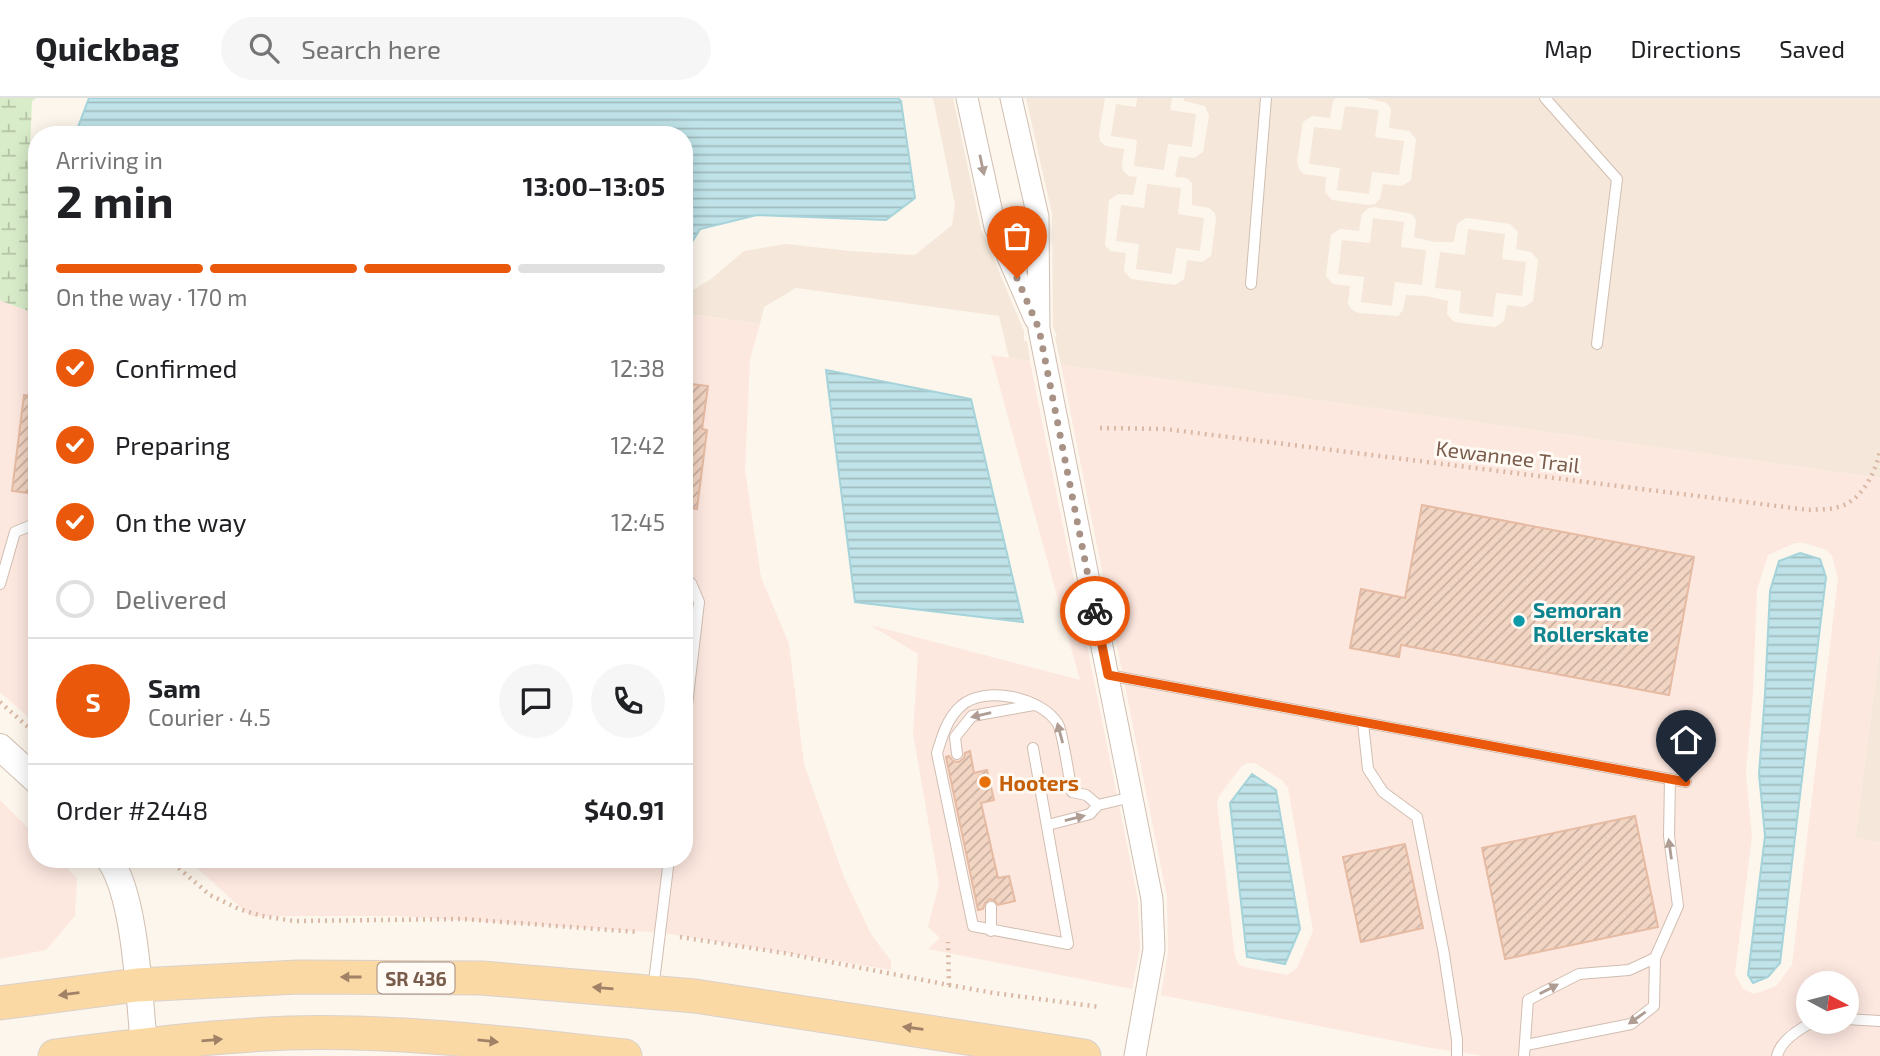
<!DOCTYPE html>
<meta charset="utf-8">
<style>
:root{--surface:#fff;--page:#f6f6f6;--text:#202124;--muted:#757577;--line:#e0e0e0;--accent:#ea580c}
body{margin:0;font-family:"Exo 2",sans-serif;background:var(--page);color:var(--text);height:100vh;display:flex;flex-direction:column;font-size:26px;white-space:nowrap}
*{box-sizing:border-box;margin:0}
p{font-size:23px;color:var(--muted)}
.icon{flex:none;width:38px;height:38px;fill:none;stroke:currentColor;stroke-width:2;stroke-linecap:round;stroke-linejoin:round}
.map{position:relative;flex:1;overflow:hidden}
.panel{position:absolute;left:28px;top:28px;width:665px;height:742px;display:flex;flex-direction:column;background:var(--surface);border-radius:28px;box-shadow:0 4px 18px #0003}
.panel>*{flex:none}
.needle{width:46px;rotate:97deg}
.buttons{position:absolute;left:1796px;top:873px;display:grid;gap:14px}
.buttons a{display:grid;place-items:center;width:63px;height:63px;border-radius:50%;background:var(--surface);box-shadow:0 4px 18px #0003;font-size:35px}
.pin{position:absolute;display:grid;place-items:center;width:60px;height:60px;color:#fff;margin:-72px -30px;border-radius:50% 50% 50% 0;rotate:-45deg;box-shadow:0 0 7px #0007}
.pin .icon{rotate:45deg}
.courier{position:absolute;display:grid;place-items:center;width:70px;height:70px;margin:-35px;border:5px solid #ea580c;border-radius:50%;background:#fff;color:#222;box-shadow:0 2px 9px #0007}
.summary em{font-style:normal;font-weight:700}
.summary div{display:flex;flex-direction:column-reverse}
.summary{display:flex;align-items:center;justify-content:space-between;height:119px;padding:0 28px}
h1{font-size:46px;font-weight:700;line-height:52px}
.bar{display:grid;grid-template-columns:repeat(4,1fr);gap:10px 7px;align-content:center;height:84px;padding:0 28px}
.bar i{height:9px;border-radius:5px;background:var(--line)}
.bar .selected{background:var(--accent)}
.bar p{grid-column:span 4}
.line{display:flex;align-items:center;gap:18px;padding:0 28px;border-top:2px solid var(--line)}
.line div{flex:1}
.round{display:grid;place-items:center;flex:none;width:74px;height:74px;border-radius:37px;background:var(--page)}
ol{padding:0 28px;list-style:none}
li{display:flex;align-items:center;gap:21px;height:77px}
li p{margin-inline-start:auto}
li .icon{padding:7px;border-radius:50%;background:var(--accent);color:#fff;stroke-width:4}
li:last-child{color:var(--muted)}
li i{width:38px;height:38px;border:4px solid var(--line);border-radius:50%}
header{display:flex;align-items:center;gap:42px;box-sizing:border-box;height:98px;padding:0 35px;background:var(--surface);border-bottom:2px solid var(--line)}
header strong{font-size:33px}
nav{display:flex;gap:38px;margin-inline-start:auto;font-size:24px}
.search{width:490px;height:63px;background:var(--page);display:flex;align-items:center;gap:18px;box-sizing:border-box;padding:0 24px;border-radius:38px;color:var(--muted);font-size:26px}
.map>svg:first-child{display:block}
</style>
<header>
<strong>Quickbag</strong>
<div class="search"><svg class="icon" aria-label="search" viewBox="0 0 24 24"><circle cx="10" cy="10" r="6"/><path d="M15 15l6 6"/></svg>Search here</div>
<nav><a>Map</a><a>Directions</a><a>Saved</a></nav>
</header>
<div class="map">
<svg width="1880" height="958" viewBox="0 0 1880 958">
<defs>
<pattern id="wetland-marsh" width="20" height="14" patternUnits="userSpaceOnUse" patternTransform="scale(1.75)"><rect width="20" height="14" fill="#d8ecc9"/><path d="M1 5h8M5 5V1M11 12h8M15 12V8" fill="none" stroke="#b4c2a5"/></pattern>
<pattern id="water-rules" width="6" height="5" patternUnits="userSpaceOnUse" patternTransform="scale(1.75)"><rect width="6" height="5" fill="#bfe3e8"/><path d="M0 2.5h6" fill="none" stroke="#a0bbbe"/></pattern>
<pattern id="building-hatch" width="6" height="6" patternUnits="userSpaceOnUse" patternTransform="scale(1.75)"><rect width="6" height="6" fill="#f3d5c3"/><path d="M-1 1l2-2M0 6l6-6M5 7l2-2" fill="none" stroke="#cab0a1"/></pattern>
</defs>
<rect width="100%" height="100%" fill="#fdf6ec"/>
<g fill="#f5e8da" fill-rule="evenodd">
<path d="M 933,0 L 953,0 L 981,131 L 1024,233 L 1024,243 L 1027,243 L 1030,263 L 1009,260 L 999,218 L 796,190 L 764,209 L 760,226 L 688,216 L 693,192 L 711,181 L 744,153 L 786,146 L 850,153 L 915,157 L 952,127 L 955,107 Z"/>
<path d="M 1026,0 L 1105,0 L 1099,36 L 1100,43 L 1106,48 L 1124,51 L 1122,66 L 1123,73 L 1129,78 L 1137,79 L 1133,97 L 1118,96 L 1109,102 L 1105,148 L 1111,153 L 1126,155 L 1124,173 L 1131,181 L 1175,187 L 1184,181 L 1187,162 L 1202,164 L 1211,158 L 1216,121 L 1215,115 L 1209,110 L 1192,107 L 1192,85 L 1187,80 L 1175,79 L 1179,58 L 1194,60 L 1203,54 L 1209,18 L 1205,8 L 1184,3 L 1184,0 L 1336,0 L 1333,3 L 1330,20 L 1312,18 L 1303,24 L 1297,64 L 1299,71 L 1304,76 L 1326,79 L 1325,94 L 1332,102 L 1368,107 L 1375,106 L 1380,101 L 1383,86 L 1402,88 L 1411,82 L 1416,41 L 1409,33 L 1389,30 L 1391,11 L 1387,5 L 1365,0 L 1880,0 L 1880,380 L 1061,267 L 1055,239 L 1057,238 L 1053,229 L 1052,116 ZM 1374,109 L 1412,116 L 1416,122 L 1414,139 L 1434,144 L 1454,144 L 1457,126 L 1466,120 L 1510,126 L 1518,134 L 1516,151 L 1531,154 L 1538,162 L 1533,203 L 1524,209 L 1507,207 L 1504,223 L 1495,229 L 1454,224 L 1447,216 L 1448,203 L 1426,198 L 1406,197 L 1403,212 L 1398,218 L 1359,215 L 1352,212 L 1348,206 L 1350,188 L 1333,186 L 1326,178 L 1331,137 L 1340,131 L 1359,133 L 1362,116 L 1367,111 Z"/>
<path d="M 1137,0 L 1172,0 L 1170,12 L 1196,16 L 1192,49 L 1168,46 L 1164,72 L 1134,68 L 1137,42 L 1111,38 L 1116,6 L 1136,9 Z"/>
<path d="M 1345,8 L 1379,12 L 1375,39 L 1404,43 L 1399,77 L 1372,74 L 1369,96 L 1337,92 L 1340,70 L 1309,66 L 1314,29 L 1341,32 Z"/>
<path d="M 1147,86 L 1181,90 L 1178,116 L 1204,120 L 1200,153 L 1176,150 L 1172,176 L 1136,171 L 1139,146 L 1116,143 L 1121,107 L 1144,110 Z"/>
<path d="M 1373,120 L 1404,124 L 1401,149 L 1426,152 L 1422,187 L 1395,184 L 1392,208 L 1361,204 L 1364,179 L 1338,176 L 1342,142 L 1370,145 Z"/>
<path d="M 1468,131 L 1505,136 L 1502,161 L 1526,164 L 1522,198 L 1496,195 L 1493,219 L 1459,215 L 1461,193 L 1435,190 L 1440,154 L 1465,157 Z"/>
<path d="M 1880,546 L 1880,744 L 1855,741 Z"/>
</g>
<g fill="#fde8e0" fill-rule="evenodd">
<path d="M 0,200 L 1,203 L 37,216 L 37,627 L 0,594 Z"/>
<path d="M 684,216 L 760,226 L 750,261 L 745,372 L 761,479 L 789,546 L 804,666 L 844,779 L 871,836 L 891,863 L 891,872 L 664,835 L 395,818 L 250,818 L 187,761 L 684,761 Z"/>
<path d="M 991,257 L 1030,263 L 1138,802 L 1140,850 L 1132,891 L 928,851 L 940,840 L 928,829 L 939,786 L 913,635 L 918,556 L 870,527 L 1080,582 Z"/>
<path d="M 1061,267 L 1880,380 L 1880,546 L 1855,740 L 1880,744 L 1880,958 L 1484,958 L 1431,950 L 1161,897 L 1168,854 L 1167,799 ZM 1795,445 L 1804,445 L 1827,452 L 1832,458 L 1838,480 L 1792,867 L 1776,888 L 1754,896 L 1743,891 L 1735,876 L 1752,738 L 1746,675 L 1753,595 L 1757,492 L 1768,457 ZM 1247,665 L 1255,665 L 1283,683 L 1288,690 L 1313,833 L 1297,870 L 1287,877 L 1245,869 L 1238,866 L 1235,859 L 1217,705 L 1219,698 L 1241,669 ZM 1808,886 L 1846,886 L 1846,924 L 1808,924 Z"/>
<path d="M 0,702 L 37,739 L 37,761 L 58,761 L 77,780 L 75,818 L 46,852 L 0,861 Z"/>
</g>
<path fill="url(#wetland-marsh)" d="M 0,0 L 36,0 L 32,3 L 29,78 L 37,85 L 37,216 L 1,203 L 0,200 Z"/>
<g fill="url(#water-rules)" stroke="#a5d3da" stroke-width="2">
<path d="M 89,0 L 898,0 L 901,3 L 915,100 L 886,122 L 757,117 L 700,131 L 684,157 L 684,37 L 75,37 Z"/>
<path d="M 826,272 L 971,301 L 1023,524 L 855,504 Z"/>
<path d="M 1800,455 L 1820,461 L 1826,479 L 1780,865 L 1768,879 L 1753,885 L 1748,877 L 1765,738 L 1759,676 L 1765,596 L 1770,493 L 1779,463 Z"/>
<path d="M 1252,676 L 1276,692 L 1300,831 L 1285,866 L 1247,859 L 1230,705 Z"/>
</g>
<g fill="url(#building-hatch)" stroke="#e6bba3" stroke-width="2">
<path d="M 684,285 L 708,288 L 702,331 L 707,332 L 697,411 L 684,410 Z"/>
<path d="M 24,297 L 37,298 L 37,396 L 12,393 Z"/>
<path d="M 1422,407 L 1694,459 L 1669,597 L 1401,547 L 1399,559 L 1350,550 L 1361,491 L 1405,500 Z"/>
<path d="M 970,653 L 974,675 L 987,672 L 994,702 L 981,705 L 998,780 L 1009,778 L 1015,803 L 998,807 L 995,803 L 990,801 L 985,805 L 983,811 L 978,812 L 946,659 L 949,658 L 953,663 L 959,664 L 964,660 L 965,655 Z"/>
<path d="M 1635,718 L 1658,829 L 1505,861 L 1482,750 Z"/>
<path d="M 1405,746 L 1423,830 L 1361,844 L 1343,759 Z"/>
</g>
<g fill="none" stroke-linecap="round" stroke-linejoin="round">
<g stroke="#d1beb0" stroke-width="12">
<g id="service">
<path d="M 1545,0 L 1617,81 L 1597,246"/>
<path d="M 1251,186 L 1266,0"/>
<path d="M 684,484 L 691,485 L 699,504 L 684,633"/>
<path d="M 0,486 L 15,434 L 37,425"/>
<path d="M 1108,577 L 1686,684"/>
<path d="M 1363,625 L 1368,671 L 1383,694 L 1417,719 L 1444,856 L 1457,942 L 1457,958"/>
<path d="M 1033,650 L 1068,846 L 973,828 L 937,655 C 942,639 947,620 961,608 C 984,587 1042,599 1058,626 C 1063,635 1069,681 1072,694 L 1086,697 L 1098,707"/>
<path d="M 957,656 L 955,639 L 972,618 L 1034,607"/>
<path d="M 1048,727 L 1090,716 L 1098,707 L 1132,699"/>
<path d="M 991,833 L 991,809"/>
<path d="M 653,892 L 669,761"/>
<path d="M 1846,921 L 1880,923"/>
<path d="M 1526,947 L 1631,926 L 1654,908 L 1655,860"/>
<path d="M 1524,958 L 1528,902 L 1579,876 L 1629,872 L 1655,860 L 1678,808 L 1669,738 L 1670,681"/>
<path d="M 1777,958 C 1781,942 1799,931 1813,924"/>
</g>
</g>
<g stroke="#d1beb0" stroke-width="23">
<g id="minor">
<path d="M 967,0 L 995,129 L 1035,221"/>
<path d="M 1011,0 L 1038,119 L 1039,231 L 1152,801 L 1154,851 L 1135,958"/>
</g>
</g>
<g stroke="#d1beb0" stroke-width="28">
<g id="tertiary">
<path d="M 0,649 L 37,683"/>
<path d="M 109,761 C 136,798 139,900 144,947"/>
</g>
</g>
<g stroke="#dad1cd" stroke-width="35">
<g id="primary">
<path d="M 0,905 L 137,887 L 298,879 L 482,880 L 695,898 L 1084,958"/>
<path d="M 55,958 C 133,948 211,938 289,935 C 402,932 513,946 625,958"/>
</g>
</g>
<g stroke="#d9b8a5" stroke-width="4.5" stroke-dasharray="2 5" stroke-linecap="butt">
<path d="M 1100,330 L 1165,331 L 1809,412 C 1818,411 1829,412 1838,409 C 1862,403 1875,375 1880,353"/>
<path d="M 0,604 L 37,637"/>
<path d="M 168,761 L 210,797 L 239,811 L 262,818 L 294,823 L 463,821 L 638,834"/>
<path d="M 680,839 L 784,855 L 949,887 L 948,844"/>
<path d="M 949,887 L 994,895 L 1100,909"/>
</g>
<use href="#service" stroke="#fff" stroke-width="10"/>
<use href="#minor" stroke="#fff" stroke-width="21"/>
<use href="#tertiary" stroke="#fff" stroke-width="26"/>
<use href="#primary" stroke="#fbd9a5" stroke-width="33"/>
</g>
<defs><path id="oneway-solid" d="M-6-.8H1V-3.2L6.5 0L1 3.2V.8H-6Z" transform="scale(1.75)"/></defs>
<g fill="#af9d94">
<use href="#oneway-solid" transform="translate(982 67) rotate(78)"/>
<use href="#oneway-solid" transform="translate(981 617) rotate(167)"/>
<use href="#oneway-solid" transform="translate(1060 635) rotate(-105)"/>
<use href="#oneway-solid" transform="translate(1075 720) rotate(-14)"/>
<use href="#oneway-solid" transform="translate(1670 751) rotate(-98)"/>
<use href="#oneway-solid" transform="translate(1549 891) rotate(-27)"/>
<use href="#oneway-solid" transform="translate(1637 920) rotate(145)"/>
</g>
<g fill="#a18267">
<use href="#oneway-solid" transform="translate(351 879) rotate(-180)"/>
<use href="#oneway-solid" transform="translate(603 890) rotate(-175)"/>
<use href="#oneway-solid" transform="translate(69 896) rotate(173)"/>
<use href="#oneway-solid" transform="translate(913 930) rotate(-172)"/>
<use href="#oneway-solid" transform="translate(212 942) rotate(-5)"/>
<use href="#oneway-solid" transform="translate(488 943) rotate(6)"/>
</g>
<g fill="none" stroke-linecap="round" stroke-linejoin="round">
<path stroke="#a89285" stroke-width="7" stroke-dasharray="0 12.6" d="M 1017,180 L 1039,231 L 1095,513"/>
<path stroke="#ea580c" stroke-width="9" d="M 1095,513 L 1108,577 L 1686,684"/>
</g>
<circle fill="#0f9aa8" stroke="#fffaf3" stroke-width="2.5" cx="1519" cy="523" r="7"/>
<circle fill="#e8710a" stroke="#fffaf3" stroke-width="2.5" cx="985" cy="684" r="7"/>
<g text-anchor="middle" dominant-baseline="central" stroke-width="6" stroke-linejoin="round" paint-order="stroke">
<rect fill="#fffaf3" stroke="#a28b7f" stroke-width="2" x="377.5" y="864.5" width="77" height="31" rx="5"/>
<g font-size="19" font-weight="bold" fill="#7a5c4d">
<text x="416" y="880">SR 436</text>
</g>
<g font-size="21" fill="#7a5c4d" stroke="#fffaf3">
<text transform="translate(1508 358) rotate(7)">Kewannee Trail</text>
</g>
<g font-size="21" font-weight="bold" fill="#0d838f" stroke="#fffaf3" text-anchor="start">
<text x="1533" y="511">Semoran<tspan x="1533" dy="24">Rollerskate</tspan></text>
</g>
<g font-size="21" font-weight="bold" fill="#c56008" stroke="#fffaf3" text-anchor="start">
<text x="999" y="684">Hooters</text>
</g>
</g>
</svg>
<div class="buttons">
<a><svg class="needle" viewBox="-14 -14 28 28"><path d="M0-13l5 13h-10z" fill="#e53935"/><path d="M0 13l5-13h-10z" fill="#757577"/></svg></a>
</div>
<div class="pin" style="left:1017px;top:180px;background:#ea580c"><svg class="icon" aria-label="bag" viewBox="0 0 24 24"><path d="M5 8h14l-1 12H6zM9 8a3 3 0 0 1 6 0"/></svg></div>
<div class="pin" style="left:1686px;top:684px;background:#1f2937"><svg class="icon" aria-label="home" viewBox="0 0 24 24"><path d="M3 11l9-7 9 7M6 9v11h12V9"/></svg></div>
<div class="courier" style="left:1095px;top:513px"><svg class="icon" aria-label="bike" viewBox="0 0 24 24"><circle cx="6" cy="16" r="4"/><circle cx="18" cy="16" r="4"/><path d="M6 16l4-8h5l3 8M10 8l3 8H6M13 5h3"/></svg></div>
<section class="panel">
<div class="summary"><div><h1>2 min</h1><p>Arriving in</p></div><em>13:00–13:05</em></div>
<div class="bar"><i class="selected"></i><i class="selected"></i><i class="selected"></i><i></i><p>On the way · 170 m</p></div>
<ol>
<li><svg class="icon" aria-label="check" viewBox="0 0 24 24"><path d="M5 12l5 5 9-10"/></svg>Confirmed<p>12:38</p></li>
<li><svg class="icon" aria-label="check" viewBox="0 0 24 24"><path d="M5 12l5 5 9-10"/></svg>Preparing<p>12:42</p></li>
<li><svg class="icon" aria-label="check" viewBox="0 0 24 24"><path d="M5 12l5 5 9-10"/></svg>On the way<p>12:45</p></li>
<li><i></i>Delivered</li>
</ol>
<div class="line" style="height:126px"><b class="round" style="background:var(--accent);color:#fff">S</b><div><b>Sam</b><p>Courier · 4.5</p></div><a class="round"><svg class="icon" aria-label="chat" viewBox="0 0 24 24"><path d="M4 5h16v11H9l-5 4z"/></svg></a><a class="round"><svg class="icon" aria-label="phone" viewBox="0 0 24 24"><path d="M5 4h4l2 5-3 2q2 4 5 5l2-3 5 2v4C11 20 4 13 5 4z"/></svg></a></div>
<div class="line" style="height:91px"><div>Order #2448</div><b>$40.91</b></div>
</section>
</div>
